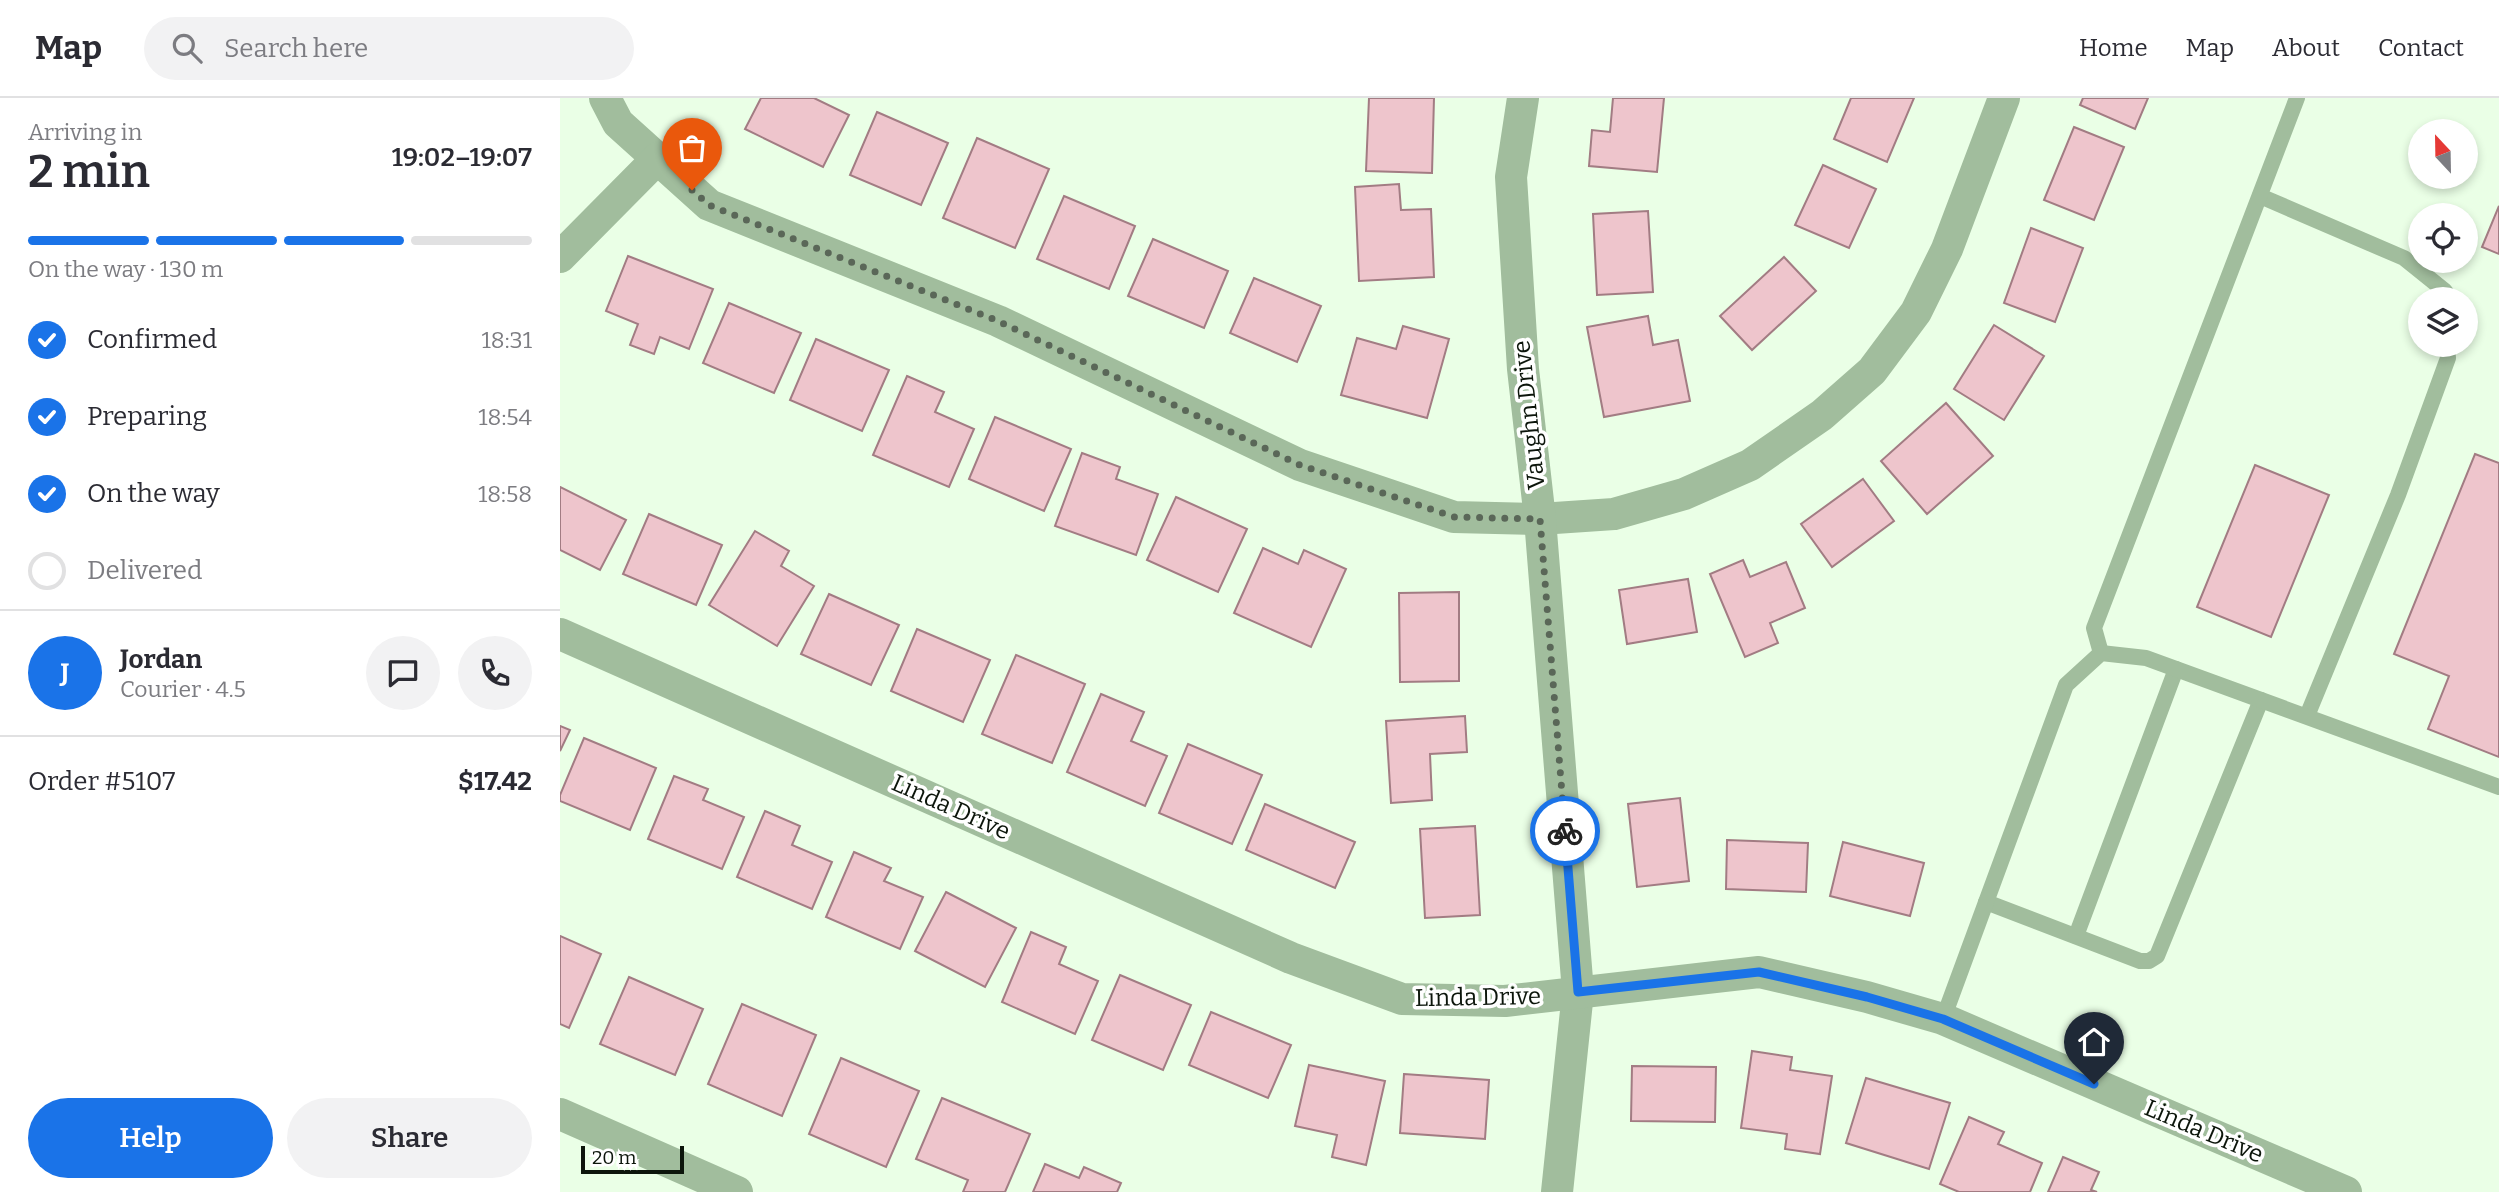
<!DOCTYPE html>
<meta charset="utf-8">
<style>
:root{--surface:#fff;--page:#f2f2f3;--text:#2b2b33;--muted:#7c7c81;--line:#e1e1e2;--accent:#1a73e8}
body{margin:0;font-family:Bitter,serif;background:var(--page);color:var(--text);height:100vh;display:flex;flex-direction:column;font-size:26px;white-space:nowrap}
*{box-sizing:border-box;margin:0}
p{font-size:23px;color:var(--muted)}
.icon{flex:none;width:38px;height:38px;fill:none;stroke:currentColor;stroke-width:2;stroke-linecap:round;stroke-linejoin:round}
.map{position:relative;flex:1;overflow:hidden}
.details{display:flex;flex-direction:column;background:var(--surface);width:560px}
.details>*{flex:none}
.needle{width:46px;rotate:338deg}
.controls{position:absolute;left:1848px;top:21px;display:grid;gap:14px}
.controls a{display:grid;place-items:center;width:70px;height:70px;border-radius:50%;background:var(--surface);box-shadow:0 4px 10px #0003;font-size:35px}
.scale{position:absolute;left:21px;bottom:18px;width:103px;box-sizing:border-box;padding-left:7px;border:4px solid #0c150b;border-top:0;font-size:19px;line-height:24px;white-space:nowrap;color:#0c150b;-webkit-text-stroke:5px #fff;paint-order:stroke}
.pin{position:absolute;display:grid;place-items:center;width:60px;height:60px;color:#fff;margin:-72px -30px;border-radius:50% 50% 50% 0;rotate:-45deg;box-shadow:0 0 7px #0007}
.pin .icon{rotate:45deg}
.courier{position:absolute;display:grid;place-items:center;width:70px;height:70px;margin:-35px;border:5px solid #1a73e8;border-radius:50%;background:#fff;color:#222;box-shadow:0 2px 9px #0007}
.head em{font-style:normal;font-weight:600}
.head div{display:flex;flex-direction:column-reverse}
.head{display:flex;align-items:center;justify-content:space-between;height:119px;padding:0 28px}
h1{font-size:46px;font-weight:600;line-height:52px}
.bar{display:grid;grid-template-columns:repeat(4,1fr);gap:10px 7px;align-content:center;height:84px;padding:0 28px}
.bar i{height:9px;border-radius:5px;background:var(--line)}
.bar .on{background:var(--accent)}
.bar p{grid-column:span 4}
.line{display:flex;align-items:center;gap:18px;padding:0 28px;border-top:2px solid var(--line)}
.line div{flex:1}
.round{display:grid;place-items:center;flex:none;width:74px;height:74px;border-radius:37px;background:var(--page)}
ol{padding:0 28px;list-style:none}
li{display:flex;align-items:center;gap:21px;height:77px}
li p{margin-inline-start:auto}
li .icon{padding:7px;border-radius:50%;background:var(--accent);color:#fff;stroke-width:4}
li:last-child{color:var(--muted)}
li i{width:38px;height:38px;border:4px solid var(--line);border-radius:50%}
.primary-button{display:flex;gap:14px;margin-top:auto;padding:14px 28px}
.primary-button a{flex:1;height:80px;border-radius:42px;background:var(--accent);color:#fff;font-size:28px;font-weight:600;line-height:80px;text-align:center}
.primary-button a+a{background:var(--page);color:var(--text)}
header{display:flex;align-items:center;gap:42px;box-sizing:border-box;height:98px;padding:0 35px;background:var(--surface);border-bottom:2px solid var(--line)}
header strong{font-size:33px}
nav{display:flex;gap:38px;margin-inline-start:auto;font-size:24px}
.search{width:490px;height:63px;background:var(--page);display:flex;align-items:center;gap:18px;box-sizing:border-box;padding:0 24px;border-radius:38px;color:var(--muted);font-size:26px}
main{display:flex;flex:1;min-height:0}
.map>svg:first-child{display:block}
</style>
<header>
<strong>Map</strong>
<div class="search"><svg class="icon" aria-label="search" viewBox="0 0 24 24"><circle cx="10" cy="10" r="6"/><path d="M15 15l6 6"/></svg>Search here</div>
<nav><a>Home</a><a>Map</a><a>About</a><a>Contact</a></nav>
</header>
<main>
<section class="details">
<div class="head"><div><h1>2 min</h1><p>Arriving in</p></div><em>19:02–19:07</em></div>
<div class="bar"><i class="on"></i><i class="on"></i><i class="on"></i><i></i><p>On the way · 130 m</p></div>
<ol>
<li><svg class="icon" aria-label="check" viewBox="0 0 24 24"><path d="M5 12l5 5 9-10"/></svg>Confirmed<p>18:31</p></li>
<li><svg class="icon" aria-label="check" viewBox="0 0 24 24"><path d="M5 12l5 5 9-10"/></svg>Preparing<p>18:54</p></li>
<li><svg class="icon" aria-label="check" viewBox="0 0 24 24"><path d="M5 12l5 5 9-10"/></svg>On the way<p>18:58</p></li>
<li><i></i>Delivered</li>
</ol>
<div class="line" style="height:126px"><b class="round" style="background:var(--accent);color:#fff">J</b><div><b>Jordan</b><p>Courier · 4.5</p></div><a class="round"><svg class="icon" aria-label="chat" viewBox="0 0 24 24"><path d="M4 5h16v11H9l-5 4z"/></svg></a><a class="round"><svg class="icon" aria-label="phone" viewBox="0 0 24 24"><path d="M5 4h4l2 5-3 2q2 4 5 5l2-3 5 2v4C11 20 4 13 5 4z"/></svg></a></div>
<div class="line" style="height:91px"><div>Order #5107</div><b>$17.42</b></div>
<div class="primary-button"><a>Help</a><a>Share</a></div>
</section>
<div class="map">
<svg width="1939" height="1094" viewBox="0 0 1939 1094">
<rect width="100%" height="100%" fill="#eaffe6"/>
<g fill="#eec5cc" stroke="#a27c83" stroke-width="2">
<path d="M 201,0 L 254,0 L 289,17 L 263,69 L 185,31 Z"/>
<path d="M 809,0 L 874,0 L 872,75 L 806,73 Z"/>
<path d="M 1053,0 L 1104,0 L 1097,74 L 1029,68 L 1032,32 L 1050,34 Z"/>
<path d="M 1291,0 L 1354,0 L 1327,64 L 1274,41 Z"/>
<path d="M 1523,0 L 1588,0 L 1575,31 L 1520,7 Z"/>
<path d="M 317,14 L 388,45 L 361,107 L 290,77 Z"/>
<path d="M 1514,29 L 1564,49 L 1534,122 L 1484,102 Z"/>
<path d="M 417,40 L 489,71 L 455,150 L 383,120 Z"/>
<path d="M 1263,67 L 1316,91 L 1289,150 L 1235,127 Z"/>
<path d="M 839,86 L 841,112 L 871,111 L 874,179 L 799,183 L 795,89 Z"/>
<path d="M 504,98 L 575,128 L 549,191 L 477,161 Z"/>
<path d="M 1939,108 L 1939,156 L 1922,149 Z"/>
<path d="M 1088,113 L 1093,194 L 1037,197 L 1033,116 Z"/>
<path d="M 1471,130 L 1523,150 L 1495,224 L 1444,205 Z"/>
<path d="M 593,141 L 668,173 L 644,230 L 568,198 Z"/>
<path d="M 68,158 L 153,191 L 129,251 L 100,239 L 94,256 L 70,247 L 78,226 L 46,213 Z"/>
<path d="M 1224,159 L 1256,193 L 1192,252 L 1160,218 Z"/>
<path d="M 694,180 L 761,208 L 737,264 L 670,235 Z"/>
<path d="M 169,205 L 241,235 L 214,295 L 143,265 Z"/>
<path d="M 1088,218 L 1093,247 L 1118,242 L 1130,303 L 1044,319 L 1027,229 Z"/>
<path d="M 1434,227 L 1484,258 L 1444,322 L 1394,291 Z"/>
<path d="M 843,228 L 889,241 L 867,320 L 781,297 L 797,240 L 836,251 Z"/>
<path d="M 256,241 L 329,272 L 302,333 L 230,302 Z"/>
<path d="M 347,278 L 384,294 L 375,314 L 414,331 L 389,389 L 313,357 Z"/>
<path d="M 1386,305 L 1433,358 L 1367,416 L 1321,363 Z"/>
<path d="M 435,319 L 511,351 L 484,413 L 409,381 Z"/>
<path d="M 522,355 L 560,369 L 556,381 L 598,396 L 576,457 L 495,428 Z"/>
<path d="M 1915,356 L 1939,365 L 1939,659 L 1868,631 L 1889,578 L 1834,556 Z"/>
<path d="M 1695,367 L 1769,397 L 1711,539 L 1637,509 Z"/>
<path d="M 1303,381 L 1334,423 L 1272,469 L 1241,426 Z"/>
<path d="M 0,389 L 66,422 L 40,472 L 0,452 Z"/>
<path d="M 616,399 L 687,431 L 658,494 L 587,462 Z"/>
<path d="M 89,416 L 162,447 L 136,507 L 63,476 Z"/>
<path d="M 195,433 L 229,453 L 221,468 L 254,488 L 217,548 L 149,507 Z"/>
<path d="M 703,450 L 738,466 L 744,452 L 786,471 L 751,549 L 674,515 Z"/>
<path d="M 1183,462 L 1190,479 L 1226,464 L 1245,510 L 1210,525 L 1218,545 L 1185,559 L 1150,476 Z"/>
<path d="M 1128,481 L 1137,534 L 1067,546 L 1059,492 Z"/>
<path d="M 899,494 L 899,583 L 840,584 L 839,495 Z"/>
<path d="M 269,496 L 339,527 L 311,587 L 241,556 Z"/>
<path d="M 357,531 L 430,562 L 403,624 L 331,593 Z"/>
<path d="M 456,557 L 525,586 L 492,665 L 422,636 Z"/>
<path d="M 541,596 L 584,614 L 571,643 L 607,658 L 585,708 L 507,674 Z"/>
<path d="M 905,618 L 907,654 L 870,656 L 872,702 L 831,705 L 826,623 Z"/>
<path d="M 0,628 L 10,632 L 0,653 Z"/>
<path d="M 24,640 L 96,670 L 70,732 L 0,703 L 0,697 Z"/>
<path d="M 628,646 L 702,677 L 672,746 L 599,715 Z"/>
<path d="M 114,678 L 148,691 L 143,702 L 184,719 L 162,771 L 88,741 Z"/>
<path d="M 1120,700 L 1129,783 L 1077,789 L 1068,706 Z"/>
<path d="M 705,706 L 795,744 L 775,790 L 686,752 Z"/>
<path d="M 205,713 L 240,728 L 232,747 L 272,764 L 252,811 L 177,779 Z"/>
<path d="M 915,728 L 920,817 L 865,820 L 860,731 Z"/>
<path d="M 1167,742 L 1248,745 L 1246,794 L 1166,791 Z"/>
<path d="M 1283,744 L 1364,765 L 1350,818 L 1270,798 Z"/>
<path d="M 294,754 L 331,770 L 324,783 L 363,799 L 340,851 L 266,819 Z"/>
<path d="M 386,794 L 456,830 L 425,889 L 355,853 Z"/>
<path d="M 471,834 L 506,849 L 499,866 L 538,883 L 515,936 L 442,904 Z"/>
<path d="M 0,838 L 41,856 L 9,930 L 0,926 Z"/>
<path d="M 560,877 L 631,907 L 603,972 L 532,942 Z"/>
<path d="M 69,879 L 143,911 L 115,977 L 40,946 Z"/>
<path d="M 182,906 L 256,937 L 222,1018 L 148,986 Z"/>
<path d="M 651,914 L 731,947 L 708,1000 L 629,967 Z"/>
<path d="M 1192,953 L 1232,959 L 1230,972 L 1272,978 L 1260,1056 L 1225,1051 L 1227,1036 L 1181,1030 Z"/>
<path d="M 281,960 L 359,993 L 326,1069 L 249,1036 Z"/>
<path d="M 749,967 L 825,983 L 806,1067 L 772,1059 L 777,1037 L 735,1028 Z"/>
<path d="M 1072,968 L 1156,969 L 1155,1024 L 1071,1023 Z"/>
<path d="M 844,976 L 929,982 L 925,1041 L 840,1035 Z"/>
<path d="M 1306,980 L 1390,1005 L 1369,1071 L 1286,1045 Z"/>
<path d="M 382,1000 L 470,1036 L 445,1094 L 403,1094 L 408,1082 L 356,1061 Z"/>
<path d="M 1409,1019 L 1444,1034 L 1438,1046 L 1482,1065 L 1470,1094 L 1399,1094 L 1380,1086 Z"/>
<path d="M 1503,1059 L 1539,1074 L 1531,1092 L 1537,1094 L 1488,1094 Z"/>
<path d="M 485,1066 L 519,1080 L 524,1069 L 561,1085 L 557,1094 L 473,1094 Z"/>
</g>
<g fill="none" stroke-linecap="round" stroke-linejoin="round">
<g stroke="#a1bd9d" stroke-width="16">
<path d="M 1700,98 L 1844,160 L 1885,193 L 1885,201"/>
<path d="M 1541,555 L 1534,530 L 1737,0"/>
<path d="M 1747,618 L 1838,397 L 1888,260 L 1887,247"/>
<path d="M 1426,804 L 1580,863 L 1589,863 L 1597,858 L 1701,602"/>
<path d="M 1516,838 L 1616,571"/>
<path d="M 1383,921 L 1506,587 L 1541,555 L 1586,560 L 1939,689"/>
</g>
<g stroke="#a1bd9d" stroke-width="32">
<path d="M 45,0 L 58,25 L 149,107 L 438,223 L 740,367 L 894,419 L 980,421 L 1054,416 L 1124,396 L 1190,367 L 1262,317 L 1312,273 L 1356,214 L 1387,151 L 1444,0"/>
<path d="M 963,0 L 951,79 L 963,271 L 980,421 L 1018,894 L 997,1094"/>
<path d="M 0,159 L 98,60"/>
<path d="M 0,536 L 731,860 L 842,901 L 945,903 L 1199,874 L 1307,899 L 1383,921 L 1786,1094"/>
<path d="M 0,1016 L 177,1094"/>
</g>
</g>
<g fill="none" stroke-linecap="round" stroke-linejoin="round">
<path stroke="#5a6758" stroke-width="7" stroke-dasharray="0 12.6" d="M 132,92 L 149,107 L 438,223 L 740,367 L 894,419 L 980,421 L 1005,733"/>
<path stroke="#1a73e8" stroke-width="9" d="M 1005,733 L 1018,894 L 1199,874 L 1307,899 L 1383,921 L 1534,986"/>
</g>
<g text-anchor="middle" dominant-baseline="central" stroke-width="7" stroke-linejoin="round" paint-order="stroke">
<g font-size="24" fill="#0c150b" stroke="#fff">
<text transform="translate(969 317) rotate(-96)">Vaughn Drive</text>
<text transform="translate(391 709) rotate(24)">Linda Drive</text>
<text transform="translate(918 899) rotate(-1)">Linda Drive</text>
<text transform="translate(1644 1033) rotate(23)">Linda Drive</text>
</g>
</g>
</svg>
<div class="controls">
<a><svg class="needle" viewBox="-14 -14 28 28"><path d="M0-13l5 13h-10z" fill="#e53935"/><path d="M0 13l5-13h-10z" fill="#7c7c81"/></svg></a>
<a><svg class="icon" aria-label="locate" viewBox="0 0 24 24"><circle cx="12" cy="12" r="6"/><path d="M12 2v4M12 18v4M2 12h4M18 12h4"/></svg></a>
<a><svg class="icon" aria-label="layers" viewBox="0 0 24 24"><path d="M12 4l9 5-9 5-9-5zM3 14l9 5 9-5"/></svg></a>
</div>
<div class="scale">20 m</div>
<div class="pin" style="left:132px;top:92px;background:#ea580c"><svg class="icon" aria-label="bag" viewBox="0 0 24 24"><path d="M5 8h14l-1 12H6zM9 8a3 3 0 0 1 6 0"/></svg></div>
<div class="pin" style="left:1534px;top:986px;background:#1f2937"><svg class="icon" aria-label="home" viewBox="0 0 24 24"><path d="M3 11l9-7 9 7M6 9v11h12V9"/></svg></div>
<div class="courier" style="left:1005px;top:733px"><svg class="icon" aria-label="bike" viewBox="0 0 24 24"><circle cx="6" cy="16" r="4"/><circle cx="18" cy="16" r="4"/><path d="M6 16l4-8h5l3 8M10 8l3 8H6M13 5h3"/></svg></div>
</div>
</main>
